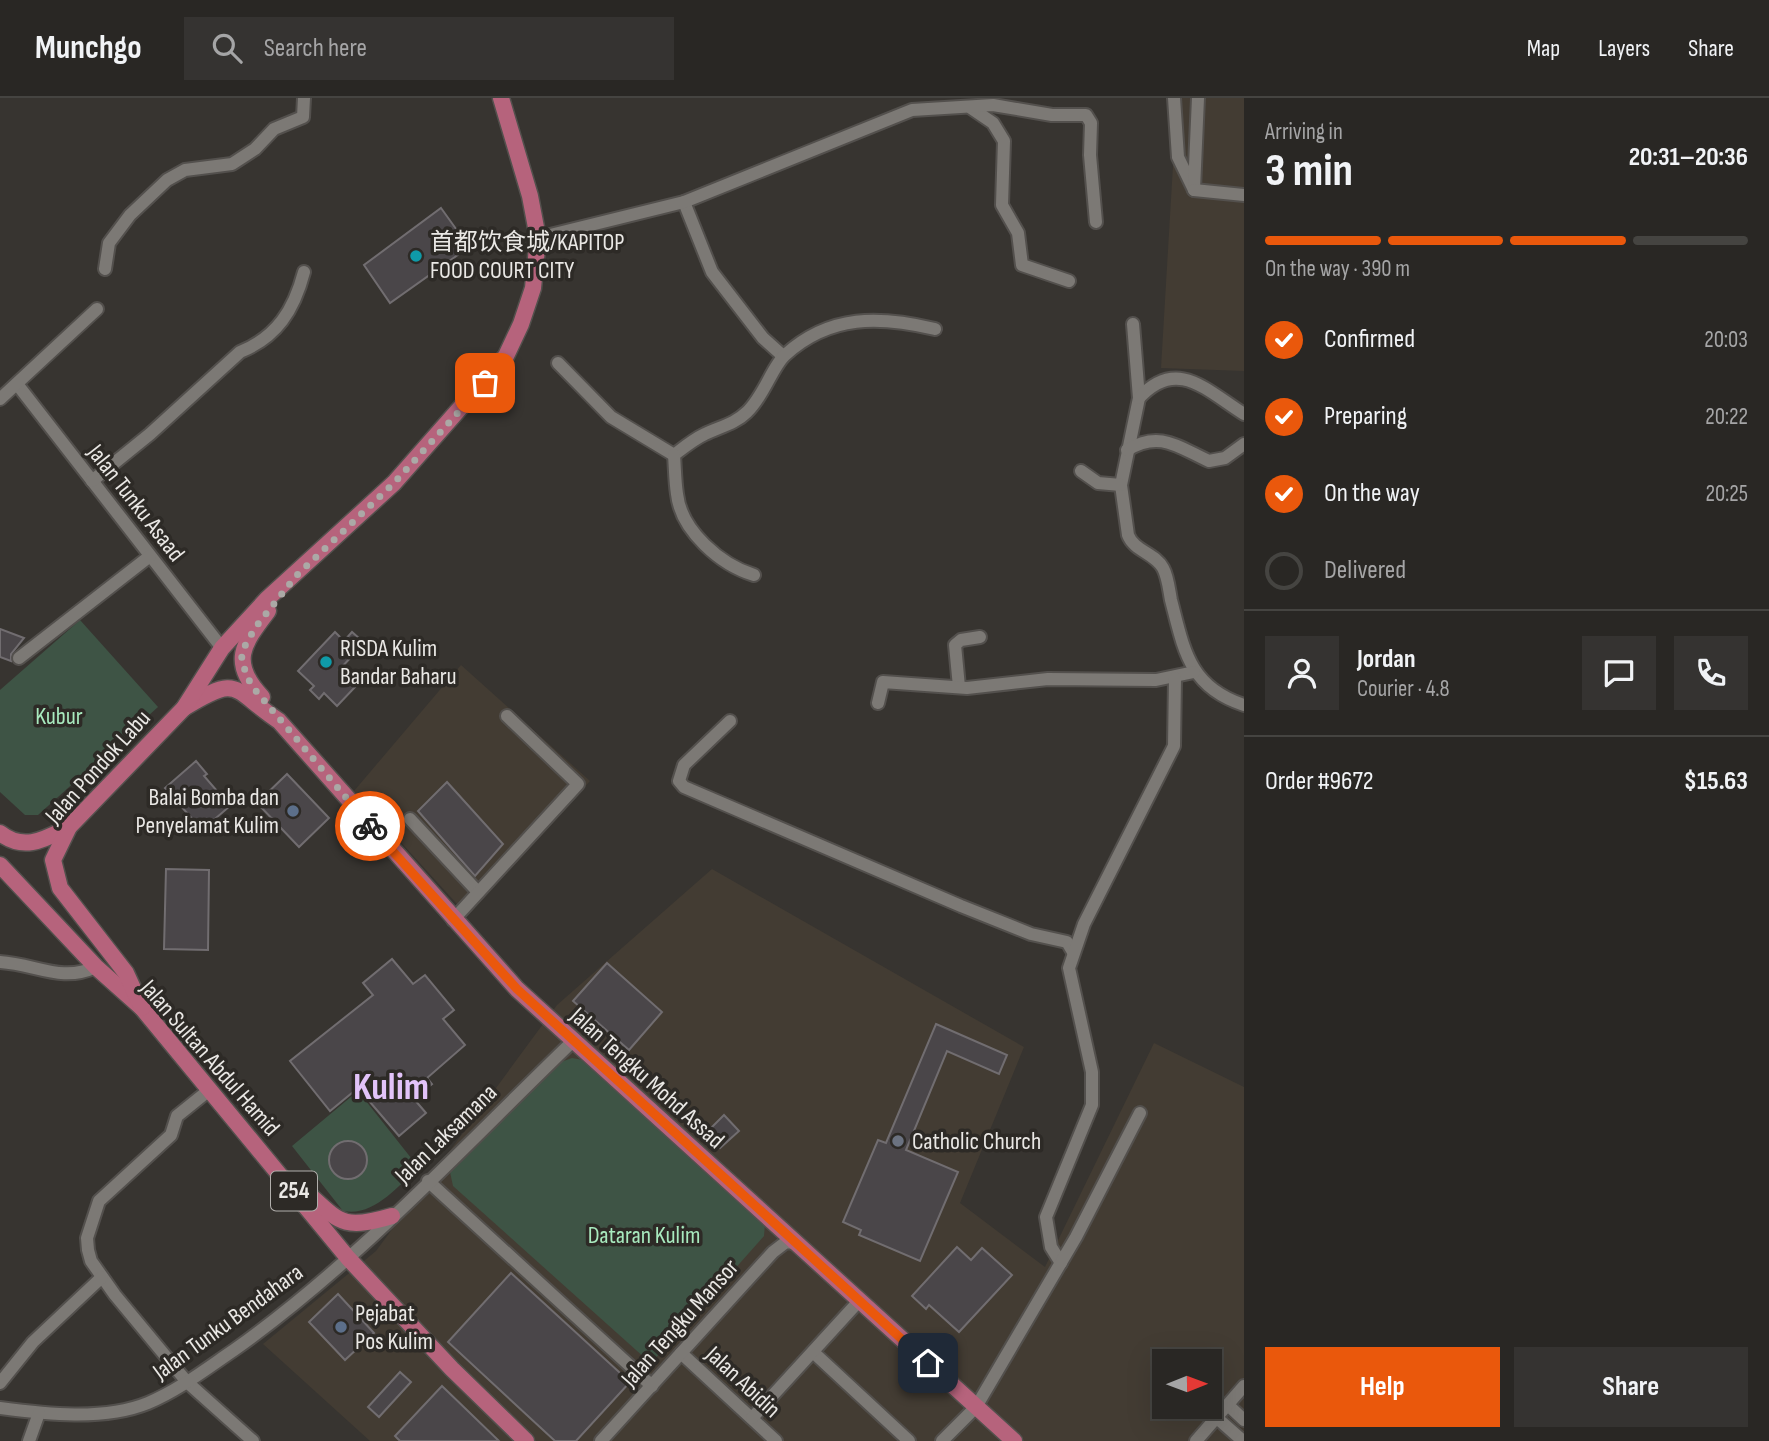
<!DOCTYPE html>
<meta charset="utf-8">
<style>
:root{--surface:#292724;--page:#353331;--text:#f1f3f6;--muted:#a5a5a6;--line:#454441;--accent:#ea580c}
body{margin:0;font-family:"Sofia Sans Condensed","Noto Sans SC",sans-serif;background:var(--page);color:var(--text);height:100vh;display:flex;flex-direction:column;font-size:26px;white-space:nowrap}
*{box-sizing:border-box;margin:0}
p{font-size:23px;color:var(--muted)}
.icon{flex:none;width:38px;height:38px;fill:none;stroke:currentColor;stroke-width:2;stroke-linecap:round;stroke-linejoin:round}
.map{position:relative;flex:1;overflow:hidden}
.panel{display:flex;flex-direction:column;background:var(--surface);width:525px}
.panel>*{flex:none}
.needle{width:46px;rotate:89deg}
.tools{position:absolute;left:1152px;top:1251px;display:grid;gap:14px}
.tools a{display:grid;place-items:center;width:70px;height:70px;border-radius:0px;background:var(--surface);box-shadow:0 7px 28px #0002,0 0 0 2px var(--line);font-size:35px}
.pin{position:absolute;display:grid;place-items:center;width:60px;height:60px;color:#fff;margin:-30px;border-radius:14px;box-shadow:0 4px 10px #0006}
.courier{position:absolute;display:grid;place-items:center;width:70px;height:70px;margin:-35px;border:5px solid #ea580c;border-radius:50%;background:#fff;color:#222;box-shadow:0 2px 9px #0007}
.headline em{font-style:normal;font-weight:700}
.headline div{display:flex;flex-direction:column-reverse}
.headline{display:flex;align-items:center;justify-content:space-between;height:119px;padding:0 21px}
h1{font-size:46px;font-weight:700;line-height:52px}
.bar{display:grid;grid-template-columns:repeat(4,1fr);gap:10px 7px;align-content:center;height:84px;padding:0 21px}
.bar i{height:9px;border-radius:5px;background:var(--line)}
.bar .current{background:var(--accent)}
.bar p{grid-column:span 4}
.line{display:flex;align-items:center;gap:18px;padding:0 21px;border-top:2px solid var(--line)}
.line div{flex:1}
.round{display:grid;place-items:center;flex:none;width:74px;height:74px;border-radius:0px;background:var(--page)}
ol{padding:0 21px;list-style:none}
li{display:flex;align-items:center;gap:21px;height:77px}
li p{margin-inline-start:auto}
li .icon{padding:7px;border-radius:50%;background:var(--accent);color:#fff;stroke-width:4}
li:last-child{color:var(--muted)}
li i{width:38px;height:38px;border:4px solid var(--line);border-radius:50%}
.primary-button{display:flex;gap:14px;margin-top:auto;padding:14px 21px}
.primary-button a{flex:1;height:80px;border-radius:0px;background:var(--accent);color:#fff;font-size:28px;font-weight:700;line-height:80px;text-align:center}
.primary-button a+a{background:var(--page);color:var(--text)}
header{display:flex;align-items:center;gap:42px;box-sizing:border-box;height:98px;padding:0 35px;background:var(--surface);border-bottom:2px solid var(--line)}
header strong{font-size:33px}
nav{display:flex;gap:38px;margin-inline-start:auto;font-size:24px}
.search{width:490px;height:63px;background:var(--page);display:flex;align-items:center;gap:18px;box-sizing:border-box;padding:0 24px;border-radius:0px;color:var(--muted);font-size:26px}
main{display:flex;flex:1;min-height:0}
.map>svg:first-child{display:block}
</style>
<header>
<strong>Munchgo</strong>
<div class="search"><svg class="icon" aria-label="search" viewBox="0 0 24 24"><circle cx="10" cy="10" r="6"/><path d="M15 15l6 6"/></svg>Search here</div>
<nav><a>Map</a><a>Layers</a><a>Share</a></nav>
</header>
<main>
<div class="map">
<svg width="1244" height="1343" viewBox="0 0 1244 1343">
<rect width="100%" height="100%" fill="#373430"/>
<g fill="#433c33" fill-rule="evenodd">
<path d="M 1177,0 L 1244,0 L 1244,273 L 1161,270 Z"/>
<path d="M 461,567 L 590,683 L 467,817 L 354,693 Z"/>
<path d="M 712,771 L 1024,949 L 960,1105 L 1045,1169 L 1154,945 L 1244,989 L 1244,1343 L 370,1343 L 263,1246 L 376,1153 L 557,907 ZM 1164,1264 L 1209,1264 L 1209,1309 L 1164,1309 Z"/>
</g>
<g fill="#3e5445">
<path d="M 80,522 L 158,609 L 38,717 L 25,717 L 0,694 L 0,592 Z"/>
<path d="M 572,960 L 583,962 L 765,1126 L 764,1138 L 653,1263 L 646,1261 L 453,1088 L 450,1074 L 453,1066 L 561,964 Z"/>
<path d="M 358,993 L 419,1070 C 396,1089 374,1119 343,1113 L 292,1048 Z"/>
</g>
<g fill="#4a4649" stroke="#716d70" stroke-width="2">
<path d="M 441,110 L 469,149 L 390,205 L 364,167 Z"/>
<path d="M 0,531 L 24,540 L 11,556 L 11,563 L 0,559 Z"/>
<path d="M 335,534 L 344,543 L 352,534 L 360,541 L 348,553 L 353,557 L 339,572 L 356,588 L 337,608 L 324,595 L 319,601 L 310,592 L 314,588 L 298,573 Z"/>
<path d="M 196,663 L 207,676 L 204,678 L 230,708 L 202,732 L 165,690 Z"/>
<path d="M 287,676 L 329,720 L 299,749 L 257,705 Z"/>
<path d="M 447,684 L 503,746 L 475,778 L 418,713 Z"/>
<path d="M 166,771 L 209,772 L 208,852 L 164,851 Z"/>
<path d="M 392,861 L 413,886 L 425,877 L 454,912 L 443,921 L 465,947 L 427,980 L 432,986 L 414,1001 L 426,1015 L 399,1038 L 358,990 L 330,1013 L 290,963 L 373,897 L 363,885 Z"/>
<path d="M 607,865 L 662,914 L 629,952 L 573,903 Z"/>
<path d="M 936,926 L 1007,957 L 999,976 L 947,953 L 906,1052 L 958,1074 L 920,1163 L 859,1137 L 861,1132 L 843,1124 L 878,1042 L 886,1045 Z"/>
<path d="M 724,1017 L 739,1033 L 720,1050 L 706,1035 Z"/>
<circle cx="348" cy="1062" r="19"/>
<path d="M 957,1149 L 971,1162 L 982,1150 L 1012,1177 L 959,1234 L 929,1207 L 926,1211 L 912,1198 Z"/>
<path d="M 511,1175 L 630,1284 L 576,1343 L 555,1343 L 448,1244 Z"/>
<path d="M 338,1196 L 374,1235 L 345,1262 L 309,1224 Z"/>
<path d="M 400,1274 L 411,1284 L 379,1319 L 368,1309 Z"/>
<path d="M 442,1288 L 499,1343 L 400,1343 L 395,1338 Z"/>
</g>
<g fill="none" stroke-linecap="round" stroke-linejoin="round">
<g stroke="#53504d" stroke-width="16">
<g id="minor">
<path d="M 1174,0 L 1178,59 L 1194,92"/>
<path d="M 971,10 L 993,25 L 1004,43 L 1002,107 L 1018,135 L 1022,167 L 1069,183"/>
<path d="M 1194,91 L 1198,0"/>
<path d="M 1194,92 L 1244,97"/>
<path d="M 684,104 L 712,174 L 763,240 L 783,258"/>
<path d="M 538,140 L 684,104 L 912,12 L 993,7 L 1052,17 L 1086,17 L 1091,25 L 1090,57 L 1096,124"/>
<path d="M 105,171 L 109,145 L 130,117 L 167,82 L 185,72 L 232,66 L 255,51 L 274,31 L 303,19 L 304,0"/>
<path d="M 1133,226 L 1139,300 L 1121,387 L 1128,437 C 1134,453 1155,455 1163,470 C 1168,479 1169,492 1171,502 C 1184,552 1189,589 1244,607"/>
<path d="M 558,265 L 611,319 L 674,357 C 683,350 694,341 705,336 C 719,329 735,326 747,314 C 764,298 772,269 785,257 C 830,216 880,218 935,231"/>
<path d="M 17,286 L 222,550"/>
<path d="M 1139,300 C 1177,259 1206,292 1244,316"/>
<path d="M 0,301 L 97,211"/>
<path d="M 1127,352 C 1160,332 1178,349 1209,363 L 1225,360 L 1244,346"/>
<path d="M 674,357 C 675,370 675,383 677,396 C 681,433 721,467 754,477"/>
<path d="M 1081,373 L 1098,385 L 1121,387"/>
<path d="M 92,383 L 150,336 L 240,254 C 277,239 294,212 304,174"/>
<path d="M 19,560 L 150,458"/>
<path d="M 959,589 L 955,547 L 961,542 L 980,539"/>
<path d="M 878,605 L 883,584 L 967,590 L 1048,581 L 1156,582 L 1194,574"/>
<path d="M 730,623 L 684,667 L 679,683 L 684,689 L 961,808 L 1031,836 L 1067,844 L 1073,854"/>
<path d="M 410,721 L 478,794"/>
<path d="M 453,822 L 578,686 L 507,618"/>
<path d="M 0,864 C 36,866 61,885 96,869"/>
<path d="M 208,993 L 177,1018 L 171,1037 L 99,1103 L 87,1140 L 88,1152 L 91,1163 L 115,1197 L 187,1284 L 253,1343"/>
<path d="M 428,1083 L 652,1288"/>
<path d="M 1061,1165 L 1051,1149 L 1046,1119 L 1092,1007 L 1092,974 L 1069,870 L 1084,826 L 1174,648 L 1175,580"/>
<path d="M 813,1254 L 909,1343"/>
<path d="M 681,1255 L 776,1343"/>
<path d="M 0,1285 L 33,1244 L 102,1179"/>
<path d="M 1228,1307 L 1244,1322"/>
<path d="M 0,1310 C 45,1316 104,1323 148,1305 C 179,1292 206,1271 234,1252 C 358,1164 463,1049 572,944"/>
<path d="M 752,1320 L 859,1203"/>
<path d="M 1217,1320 L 1243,1343"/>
<path d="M 29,1343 L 39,1315"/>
<path d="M 601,1343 L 773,1154 L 786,1144 L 794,1145"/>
<path d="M 942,1343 L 976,1309 L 1076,1139 L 1140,1015"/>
<path d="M 1196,1343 L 1244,1288"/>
</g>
</g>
<g stroke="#53504d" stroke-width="19">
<g id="major">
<path d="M 262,599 C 229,564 243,546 268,513"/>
<path d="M 184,610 C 241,575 231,591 279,623 L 517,891 L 1014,1343"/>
<path d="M 0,735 C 24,754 45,741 69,729"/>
<path d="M 0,767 L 96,869 L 142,910 L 348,1160 L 452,1271 L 526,1343"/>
<path d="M 142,910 L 126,875 L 60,790 L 53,762 L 69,729 L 184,610 L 222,550 L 267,501 L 394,385 L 506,258 L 521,226 L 533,190 L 538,140 L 530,98 L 501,0"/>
<path d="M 303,1091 C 340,1124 341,1133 392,1118"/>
</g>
</g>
<use href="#minor" stroke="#7c7975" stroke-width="12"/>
<use href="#major" stroke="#b6637c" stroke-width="16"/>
</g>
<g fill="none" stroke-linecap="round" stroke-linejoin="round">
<path stroke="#aba9a6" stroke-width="7" stroke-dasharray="0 12.6" d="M 370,728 L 251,587 L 241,562 L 246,545 L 258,526 L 296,478 L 394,385 L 485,285"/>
<path stroke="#ea580c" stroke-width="9" d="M 370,728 L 517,891 L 928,1265"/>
</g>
<g fill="#0f9aa8" stroke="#2d2a26" stroke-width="2.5">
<circle cx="416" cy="158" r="7"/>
<circle cx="326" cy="564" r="7"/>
</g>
<g fill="#5c6f8a" stroke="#2d2a26" stroke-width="2.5">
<circle cx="293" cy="713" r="7"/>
<circle cx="341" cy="1229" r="7"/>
</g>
<circle fill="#6b7280" stroke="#2d2a26" stroke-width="2.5" cx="898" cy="1043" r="7"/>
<g text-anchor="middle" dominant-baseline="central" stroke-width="7" stroke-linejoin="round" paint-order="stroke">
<rect fill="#2d2a26" stroke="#b1afac" stroke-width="2" x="271" y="1073.5" width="46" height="39" rx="5"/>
<g font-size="23" font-weight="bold" fill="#eae8e5">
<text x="294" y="1093">254</text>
</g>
<g font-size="24" fill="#eae8e5" stroke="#2d2a26" text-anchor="start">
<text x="430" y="144">首都饮食城/KAPITOP<tspan x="430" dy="28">FOOD COURT CITY</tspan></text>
<text x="340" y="550">RISDA Kulim<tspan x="340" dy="28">Bandar Baharu</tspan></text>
<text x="279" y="699" text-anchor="end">Balai Bomba dan<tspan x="279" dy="28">Penyelamat Kulim</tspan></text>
<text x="912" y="1043">Catholic Church</text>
<text x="355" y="1215">Pejabat<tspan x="355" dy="28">Pos Kulim</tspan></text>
</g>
<g font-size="24" fill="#eae8e5" stroke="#2d2a26">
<text transform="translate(136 405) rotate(52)">Jalan Tunku Asaad</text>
<text transform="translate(98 669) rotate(-48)">Jalan Pondok Labu</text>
<text transform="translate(210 960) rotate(49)">Jalan Sultan Abdul Hamid</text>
<text transform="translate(647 980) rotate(42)">Jalan Tengku Mohd Assad</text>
<text transform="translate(446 1036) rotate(-44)">Jalan Laksamana</text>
<text transform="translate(228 1224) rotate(-36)">Jalan Tunku Bendahara</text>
<text transform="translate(680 1225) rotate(-48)">Jalan Tengku Mansor</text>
<text transform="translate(743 1284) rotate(43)">Jalan Abidin</text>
</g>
<g font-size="24" fill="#a8eabe" stroke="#2d2a26">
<text x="59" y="618">Kubur</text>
<text x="644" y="1137">Dataran Kulim</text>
</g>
<g font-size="38" font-weight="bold" fill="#e2c3f9" stroke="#2d2a26">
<text x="391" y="989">Kulim</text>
</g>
</g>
</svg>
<div class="tools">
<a><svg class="needle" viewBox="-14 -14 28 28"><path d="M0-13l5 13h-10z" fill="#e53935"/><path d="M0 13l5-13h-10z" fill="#a5a5a6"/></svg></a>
</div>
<div class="pin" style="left:485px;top:285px;background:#ea580c"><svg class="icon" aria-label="bag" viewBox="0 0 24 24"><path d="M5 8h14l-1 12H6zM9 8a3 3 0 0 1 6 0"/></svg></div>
<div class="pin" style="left:928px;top:1265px;background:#1f2937"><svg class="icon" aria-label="home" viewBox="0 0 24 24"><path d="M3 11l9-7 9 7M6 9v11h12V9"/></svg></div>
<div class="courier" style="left:370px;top:728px"><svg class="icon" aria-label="bike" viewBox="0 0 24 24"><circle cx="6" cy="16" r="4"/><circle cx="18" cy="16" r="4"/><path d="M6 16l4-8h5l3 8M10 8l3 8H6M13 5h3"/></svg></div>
</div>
<section class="panel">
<div class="headline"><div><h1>3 min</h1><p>Arriving in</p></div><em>20:31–20:36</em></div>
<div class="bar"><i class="current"></i><i class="current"></i><i class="current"></i><i></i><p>On the way · 390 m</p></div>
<ol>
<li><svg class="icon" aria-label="check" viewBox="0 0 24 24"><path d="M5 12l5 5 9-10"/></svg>Confirmed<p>20:03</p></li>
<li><svg class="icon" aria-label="check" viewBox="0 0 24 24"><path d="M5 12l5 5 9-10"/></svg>Preparing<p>20:22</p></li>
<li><svg class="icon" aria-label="check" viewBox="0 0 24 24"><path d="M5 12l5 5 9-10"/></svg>On the way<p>20:25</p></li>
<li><i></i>Delivered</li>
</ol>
<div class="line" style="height:126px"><a class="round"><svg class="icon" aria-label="person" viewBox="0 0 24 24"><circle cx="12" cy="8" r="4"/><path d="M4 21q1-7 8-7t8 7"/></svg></a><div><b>Jordan</b><p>Courier · 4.8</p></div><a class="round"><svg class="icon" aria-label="chat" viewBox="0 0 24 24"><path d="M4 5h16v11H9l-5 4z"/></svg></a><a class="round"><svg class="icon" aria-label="phone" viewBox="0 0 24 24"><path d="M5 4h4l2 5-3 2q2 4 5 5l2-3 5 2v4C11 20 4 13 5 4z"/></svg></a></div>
<div class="line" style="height:91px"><div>Order #9672</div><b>$15.63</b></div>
<div class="primary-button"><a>Help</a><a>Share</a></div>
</section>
</main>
